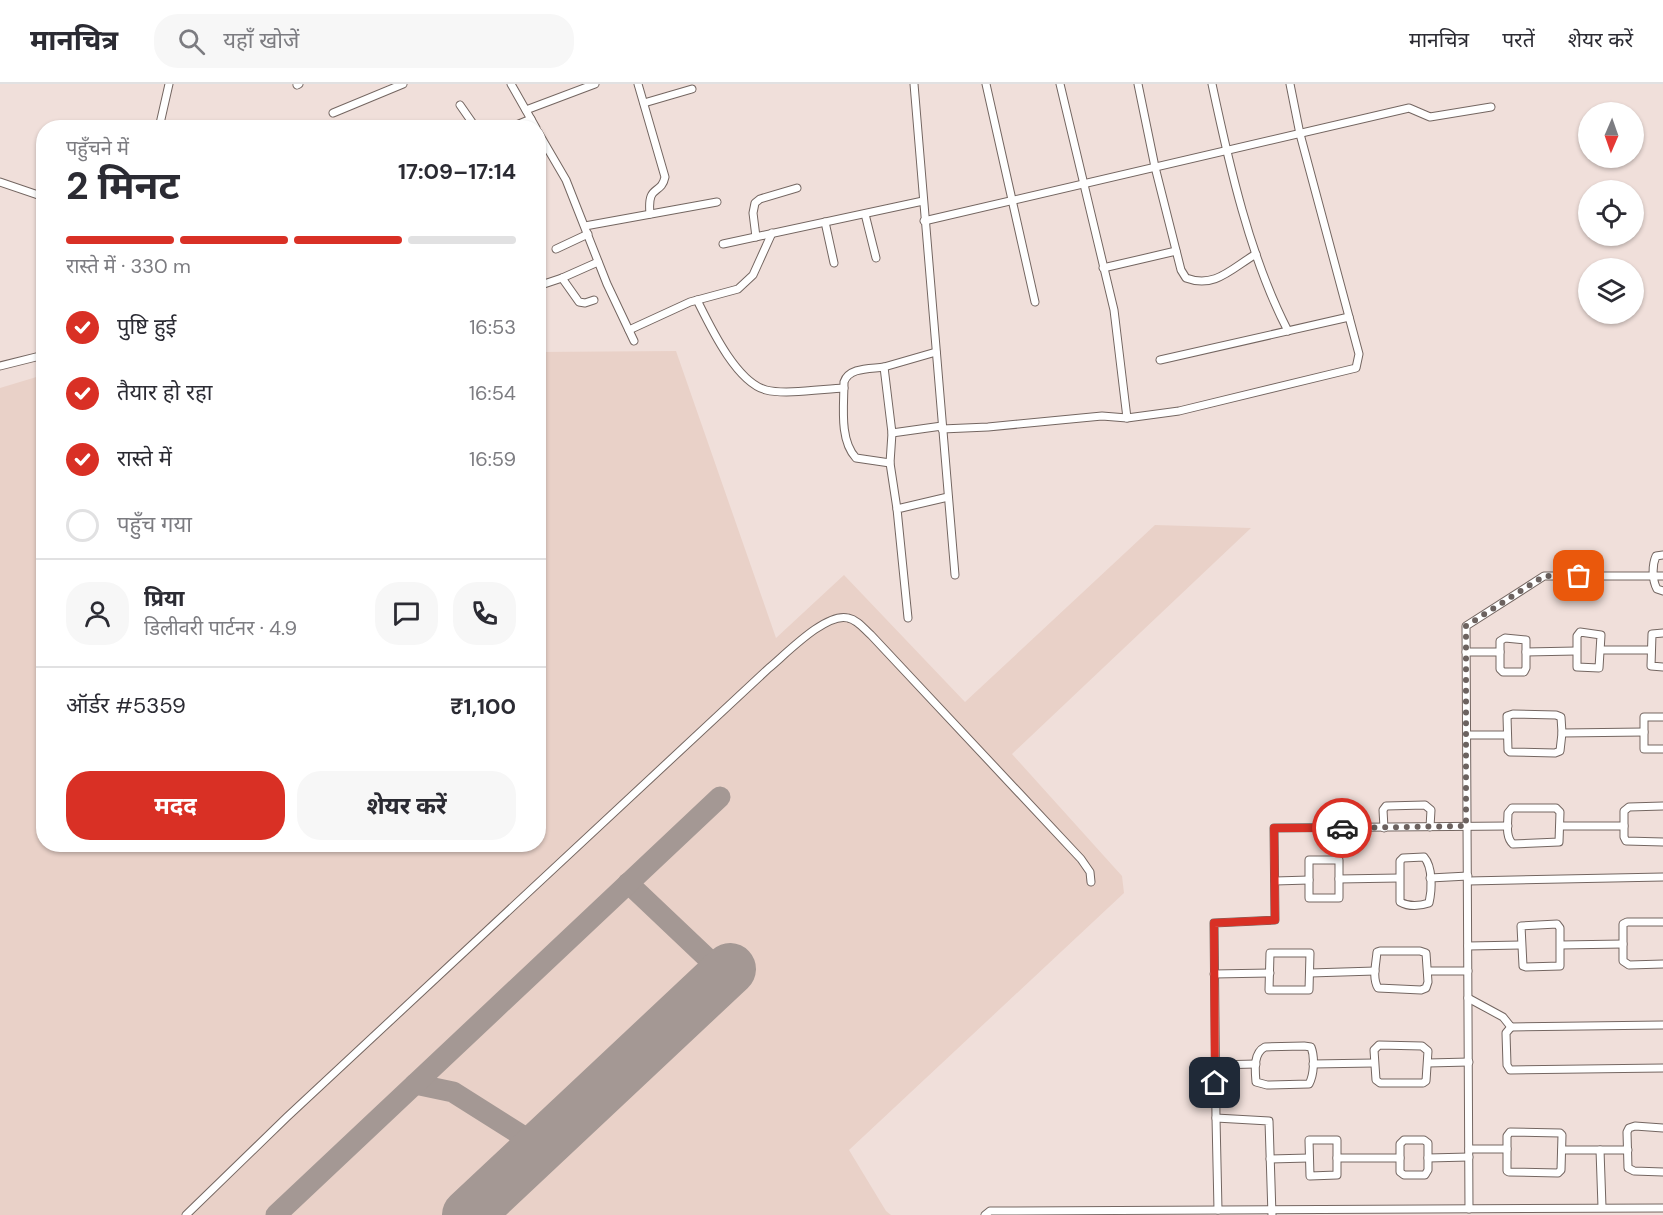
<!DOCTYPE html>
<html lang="hi">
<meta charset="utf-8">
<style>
:root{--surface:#fff;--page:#f7f7f7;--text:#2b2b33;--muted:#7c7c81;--line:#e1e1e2;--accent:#d93025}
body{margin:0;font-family:"DM Sans","Noto Sans Devanagari",sans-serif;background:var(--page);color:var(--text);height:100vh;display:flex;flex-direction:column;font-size:22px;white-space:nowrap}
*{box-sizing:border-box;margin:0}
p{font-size:20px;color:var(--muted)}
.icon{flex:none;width:33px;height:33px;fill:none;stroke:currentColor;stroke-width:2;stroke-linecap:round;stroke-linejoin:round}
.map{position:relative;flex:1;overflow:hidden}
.panel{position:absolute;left:36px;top:36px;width:510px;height:732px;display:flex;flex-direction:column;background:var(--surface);border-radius:24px;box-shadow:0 2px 4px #0004}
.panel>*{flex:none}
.needle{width:39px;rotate:182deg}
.buttons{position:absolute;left:1578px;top:18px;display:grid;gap:12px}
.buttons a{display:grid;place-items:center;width:66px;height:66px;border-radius:50%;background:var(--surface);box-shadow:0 2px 4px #0004;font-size:30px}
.pin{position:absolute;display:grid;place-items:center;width:51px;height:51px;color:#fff;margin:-26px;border-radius:12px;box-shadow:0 3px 9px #0006}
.courier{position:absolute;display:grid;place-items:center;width:60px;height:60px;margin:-30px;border:4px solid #d93025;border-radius:50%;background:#fff;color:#222;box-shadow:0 2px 8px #0007}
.overview em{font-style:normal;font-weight:700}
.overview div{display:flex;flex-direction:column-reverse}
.overview{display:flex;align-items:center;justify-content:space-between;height:102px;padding:0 30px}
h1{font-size:39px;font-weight:700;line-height:45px}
.bar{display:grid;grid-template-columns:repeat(4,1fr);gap:9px 6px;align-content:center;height:72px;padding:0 30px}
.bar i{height:8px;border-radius:4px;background:var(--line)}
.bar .selected{background:var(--accent)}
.bar p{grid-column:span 4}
.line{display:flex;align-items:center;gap:15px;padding:0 30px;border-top:2px solid var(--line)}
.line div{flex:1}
.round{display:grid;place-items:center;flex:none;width:63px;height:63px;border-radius:24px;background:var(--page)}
ol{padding:0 30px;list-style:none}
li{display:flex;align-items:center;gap:18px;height:66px}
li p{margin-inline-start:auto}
li .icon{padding:6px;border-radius:50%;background:var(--accent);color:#fff;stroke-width:4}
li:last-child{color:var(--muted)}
li i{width:33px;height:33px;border:3px solid var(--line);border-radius:50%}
.cta{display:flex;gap:12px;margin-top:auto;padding:12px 30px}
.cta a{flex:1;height:69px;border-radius:24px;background:var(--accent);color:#fff;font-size:24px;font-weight:700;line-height:69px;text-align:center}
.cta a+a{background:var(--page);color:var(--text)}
header{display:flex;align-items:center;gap:36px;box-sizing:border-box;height:84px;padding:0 30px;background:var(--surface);border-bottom:2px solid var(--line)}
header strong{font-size:28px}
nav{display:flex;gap:33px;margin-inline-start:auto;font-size:21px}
.search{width:420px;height:54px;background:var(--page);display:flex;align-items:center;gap:15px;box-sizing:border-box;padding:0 21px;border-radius:24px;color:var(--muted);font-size:22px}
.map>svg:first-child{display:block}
</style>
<header>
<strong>मानचित्र</strong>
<div class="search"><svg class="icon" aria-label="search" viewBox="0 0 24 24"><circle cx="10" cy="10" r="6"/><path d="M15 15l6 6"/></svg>यहाँ खोजें</div>
<nav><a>मानचित्र</a><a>परतें</a><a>शेयर करें</a></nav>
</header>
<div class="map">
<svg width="1663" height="1131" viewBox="0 0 1663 1131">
<rect width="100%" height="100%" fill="#f0dfda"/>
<path fill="#e9d1c8" d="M 676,267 L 776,554 L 844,491 L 965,618 L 1155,441 L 1251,444 L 1012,670 L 1122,792 L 1124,809 L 849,1066 L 886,1127 L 891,1131 L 0,1131 L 0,304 L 43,291 L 44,760 L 538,760 L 539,268 Z"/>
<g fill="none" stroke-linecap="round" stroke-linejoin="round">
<g stroke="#a49894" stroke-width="21">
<path d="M 628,799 L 724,890"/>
<path d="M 415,1000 L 453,1008 L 540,1063"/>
<path d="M 276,1131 L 720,713"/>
</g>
<path stroke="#a49894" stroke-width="52" d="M 468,1131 L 730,885"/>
<g stroke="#746661" stroke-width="9">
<g id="street">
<path d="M 511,0 L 536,44"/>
<path d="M 638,0 L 665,93 C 661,112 647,99 650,130"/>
<path d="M 914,0 L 955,491"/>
<path d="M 986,0 L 1035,218"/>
<path d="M 1060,0 L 1114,226 L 1127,334"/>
<path d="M 1138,0 L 1155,83 L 1181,186 L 1186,194 C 1215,205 1232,184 1256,170"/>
<path d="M 1212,0 C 1229,80 1250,174 1288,247"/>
<path d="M 297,1 L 299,0"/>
<path d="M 644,19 L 692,5"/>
<path d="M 460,21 L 476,44"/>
<path d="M 526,26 L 595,0"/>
<path d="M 333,29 L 403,0"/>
<path d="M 159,44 L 169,0"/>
<path d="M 509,44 L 531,35"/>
<path d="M 538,48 L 566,96 L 607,200 L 634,257"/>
<path d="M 0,98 L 44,113"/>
<path d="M 865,130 L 876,174"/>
<path d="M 924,137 L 1409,24 L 1430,33 L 1491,23"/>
<path d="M 825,138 L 834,179"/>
<path d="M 585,142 L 717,118"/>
<path d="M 756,153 L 753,129 L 755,119 L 760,115 L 797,104"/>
<path d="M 723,160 L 923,117"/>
<path d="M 556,165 L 588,150"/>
<path d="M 1103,184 L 1176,167"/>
<path d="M 562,194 L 579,218 L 585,219 L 594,216"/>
<path d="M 541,201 L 562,194 L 598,178"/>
<path d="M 697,216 C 710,242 736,298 766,306 C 785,311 823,305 844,304"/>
<path d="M 629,246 L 690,218 L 738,205 L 753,191 L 772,149"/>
<path d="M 936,268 L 884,283 L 892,349 L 942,342"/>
<path d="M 1160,276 L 1349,233"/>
<path d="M 0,282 L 44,271"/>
<path d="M 884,283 C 871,285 849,283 844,298 C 844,321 839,356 856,374 L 890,379"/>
<path d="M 942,345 L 988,343 L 1102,332 L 1127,334 L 1179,327 L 1356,284 L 1359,270 L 1300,50 L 1290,0"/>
<path d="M 892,349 L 890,379 L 897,425"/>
<path d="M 1663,471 L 1656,472 C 1652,481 1652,496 1657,505 L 1663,507"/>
<path d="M 1579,492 L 1579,512"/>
<path d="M 908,534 L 897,425 L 948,413"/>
<path d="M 1580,548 L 1601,551 L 1599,584 L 1577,583 L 1577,552 Z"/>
<path d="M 1663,549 L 1652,550 L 1651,582 L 1663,583"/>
<path d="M 1505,554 L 1526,556 L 1526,584 L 1524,588 L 1503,588 L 1500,585 L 1500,557 Z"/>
<path d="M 1601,566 L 1650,566"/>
<path d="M 1466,568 L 1500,568"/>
<path d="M 1526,568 L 1576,567"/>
<path d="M 1513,630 L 1556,631 L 1561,633 L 1562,649 L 1560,667 L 1555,669 L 1510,668 L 1508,666 L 1507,632 Z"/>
<path d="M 1663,633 L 1644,633 L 1644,665 L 1663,665"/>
<path d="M 1562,649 L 1644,648"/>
<path d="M 1467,651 L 1507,651"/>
<path d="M 1663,722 L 1629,723 L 1624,727 L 1624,753 L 1626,757 L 1663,758"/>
<path d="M 1512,724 L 1556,724 L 1560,728 L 1559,758 L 1513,760 C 1505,753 1508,739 1508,729 Z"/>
<path d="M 1560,742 L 1624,742"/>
<path d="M 1384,744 L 1383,726 L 1386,722 L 1425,721 L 1431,726 L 1430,743"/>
<path d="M 1424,773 C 1433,783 1432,806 1429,819 C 1420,822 1409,823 1400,818 L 1400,777 L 1403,774 Z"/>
<rect x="1309" y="776" width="30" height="38"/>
<path d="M 1430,794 L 1468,792"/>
<path d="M 1339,795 L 1399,794"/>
<path d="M 1275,797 L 1309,796"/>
<path d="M 1468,797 L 1663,793"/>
<path d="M 1663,838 L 1627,838 L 1623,840 L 1623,877 L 1629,881 L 1663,880"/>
<path d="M 1557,840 L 1560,844 L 1560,882 L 1526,883 L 1523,882 L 1521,842 Z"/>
<path d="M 1561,861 L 1623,860"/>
<path d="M 1468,862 L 1521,861"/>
<path d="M 1380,867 L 1420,867 L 1426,869 L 1428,898 L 1426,904 L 1421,906 L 1378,904 C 1372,894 1376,880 1377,868 Z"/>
<path d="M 1270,869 L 1310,869 L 1309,906 L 1269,906 Z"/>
<path d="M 1428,887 L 1468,887"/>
<path d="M 1310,889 L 1375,887"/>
<path d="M 1214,890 L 1270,889"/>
<path d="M 1468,914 L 1503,933 L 1511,943"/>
<path d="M 1511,943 L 1506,949 L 1507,981 L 1510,986 L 1663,984"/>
<path d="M 1511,943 L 1663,941"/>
<path d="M 1379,961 L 1422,962 L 1428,967 L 1426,997 L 1423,999 L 1380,999 L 1376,996 L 1374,966 Z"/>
<path d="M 1304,962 L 1311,963 C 1315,973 1314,991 1309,1000 L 1267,1001 L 1256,998 C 1255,986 1253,969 1265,963 Z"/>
<path d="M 1428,979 L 1469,978"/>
<path d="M 1313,980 L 1374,979"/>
<path d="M 1215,981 L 1256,980"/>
<path d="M 1216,1034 L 1218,1126"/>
<path d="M 1663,1044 L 1635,1042 L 1629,1044 L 1627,1048 L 1628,1084 L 1634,1087 L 1663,1088"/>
<path d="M 1510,1048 L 1560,1049 L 1562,1051 L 1561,1086 L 1558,1089 L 1509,1088 L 1507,1087 L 1507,1052 Z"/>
<path d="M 1309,1056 L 1337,1056 L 1337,1091 L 1310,1092 Z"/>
<path d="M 1404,1056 L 1424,1056 L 1428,1059 L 1428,1086 L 1425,1091 L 1404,1091 L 1400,1088 L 1400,1060 Z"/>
<path d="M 1469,1065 L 1507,1065"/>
<path d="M 1562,1066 L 1628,1066"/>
<path d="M 1600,1066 L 1602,1123"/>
<path d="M 1337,1074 L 1400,1074"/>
<path d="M 1428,1074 L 1469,1073"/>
<path d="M 1270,1075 L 1309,1074"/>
<path d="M 1469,1125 L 1466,542 L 1544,492 L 1663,492"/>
<path d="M 186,1131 L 287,1033 L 769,584 C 786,570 826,528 848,534 C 858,536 864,545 871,551 L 1081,775 L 1090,788 L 1091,798"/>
<path d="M 985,1131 L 990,1127 L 1663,1124"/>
<path d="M 1272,1131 L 1269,1037 L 1216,1034 L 1214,839 L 1275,836 L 1274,744 L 1508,742"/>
</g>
</g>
<use href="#street" stroke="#fff" stroke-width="7"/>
</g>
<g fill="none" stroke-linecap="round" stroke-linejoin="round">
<path stroke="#6c625f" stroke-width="6" stroke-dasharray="0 10.8" d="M 1342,744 L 1466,742 L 1466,542 L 1544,492 L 1579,492"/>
<path stroke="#d93025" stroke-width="8" d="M 1215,999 L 1214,839 L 1275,836 L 1274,744 L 1342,744"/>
</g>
</svg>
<div class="buttons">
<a><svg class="needle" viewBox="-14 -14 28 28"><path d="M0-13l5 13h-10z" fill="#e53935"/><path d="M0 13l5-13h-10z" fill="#7c7c81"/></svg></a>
<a><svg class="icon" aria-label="locate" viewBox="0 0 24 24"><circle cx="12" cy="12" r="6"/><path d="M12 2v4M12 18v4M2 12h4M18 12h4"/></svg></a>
<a><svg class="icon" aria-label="layers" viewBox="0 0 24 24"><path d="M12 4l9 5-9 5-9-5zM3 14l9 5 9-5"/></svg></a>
</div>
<div class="pin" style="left:1579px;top:492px;background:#ea580c"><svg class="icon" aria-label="bag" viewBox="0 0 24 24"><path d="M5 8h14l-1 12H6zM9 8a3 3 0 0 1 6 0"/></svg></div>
<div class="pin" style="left:1215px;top:999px;background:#1f2937"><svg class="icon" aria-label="home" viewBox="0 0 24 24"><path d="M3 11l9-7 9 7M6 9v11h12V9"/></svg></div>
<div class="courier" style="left:1342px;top:744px"><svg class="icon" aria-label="car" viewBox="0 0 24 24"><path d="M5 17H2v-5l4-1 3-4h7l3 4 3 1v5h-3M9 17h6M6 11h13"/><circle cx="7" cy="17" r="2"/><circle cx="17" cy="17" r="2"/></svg></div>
<section class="panel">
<div class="overview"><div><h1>2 मिनट</h1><p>पहुँचने में</p></div><em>17:09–17:14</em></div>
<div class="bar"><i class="selected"></i><i class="selected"></i><i class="selected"></i><i></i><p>रास्ते में · 330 m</p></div>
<ol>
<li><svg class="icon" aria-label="check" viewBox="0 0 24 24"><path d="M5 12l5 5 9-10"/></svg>पुष्टि हुई<p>16:53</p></li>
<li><svg class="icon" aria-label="check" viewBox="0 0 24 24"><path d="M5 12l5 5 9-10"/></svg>तैयार हो रहा<p>16:54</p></li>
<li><svg class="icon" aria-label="check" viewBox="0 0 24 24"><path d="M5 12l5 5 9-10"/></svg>रास्ते में<p>16:59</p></li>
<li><i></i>पहुँच गया</li>
</ol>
<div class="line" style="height:108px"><a class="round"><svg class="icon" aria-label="person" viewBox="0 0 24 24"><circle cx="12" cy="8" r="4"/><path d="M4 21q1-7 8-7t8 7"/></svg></a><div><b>प्रिया</b><p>डिलीवरी पार्टनर · 4.9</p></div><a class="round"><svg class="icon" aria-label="chat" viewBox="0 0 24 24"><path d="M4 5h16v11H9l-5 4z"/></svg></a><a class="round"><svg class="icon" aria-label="phone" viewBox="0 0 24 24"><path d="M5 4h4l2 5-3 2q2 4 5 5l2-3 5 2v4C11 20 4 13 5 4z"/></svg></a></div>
<div class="line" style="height:78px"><div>ऑर्डर #5359</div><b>₹1,100</b></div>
<div class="cta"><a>मदद</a><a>शेयर करें</a></div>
</section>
</div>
